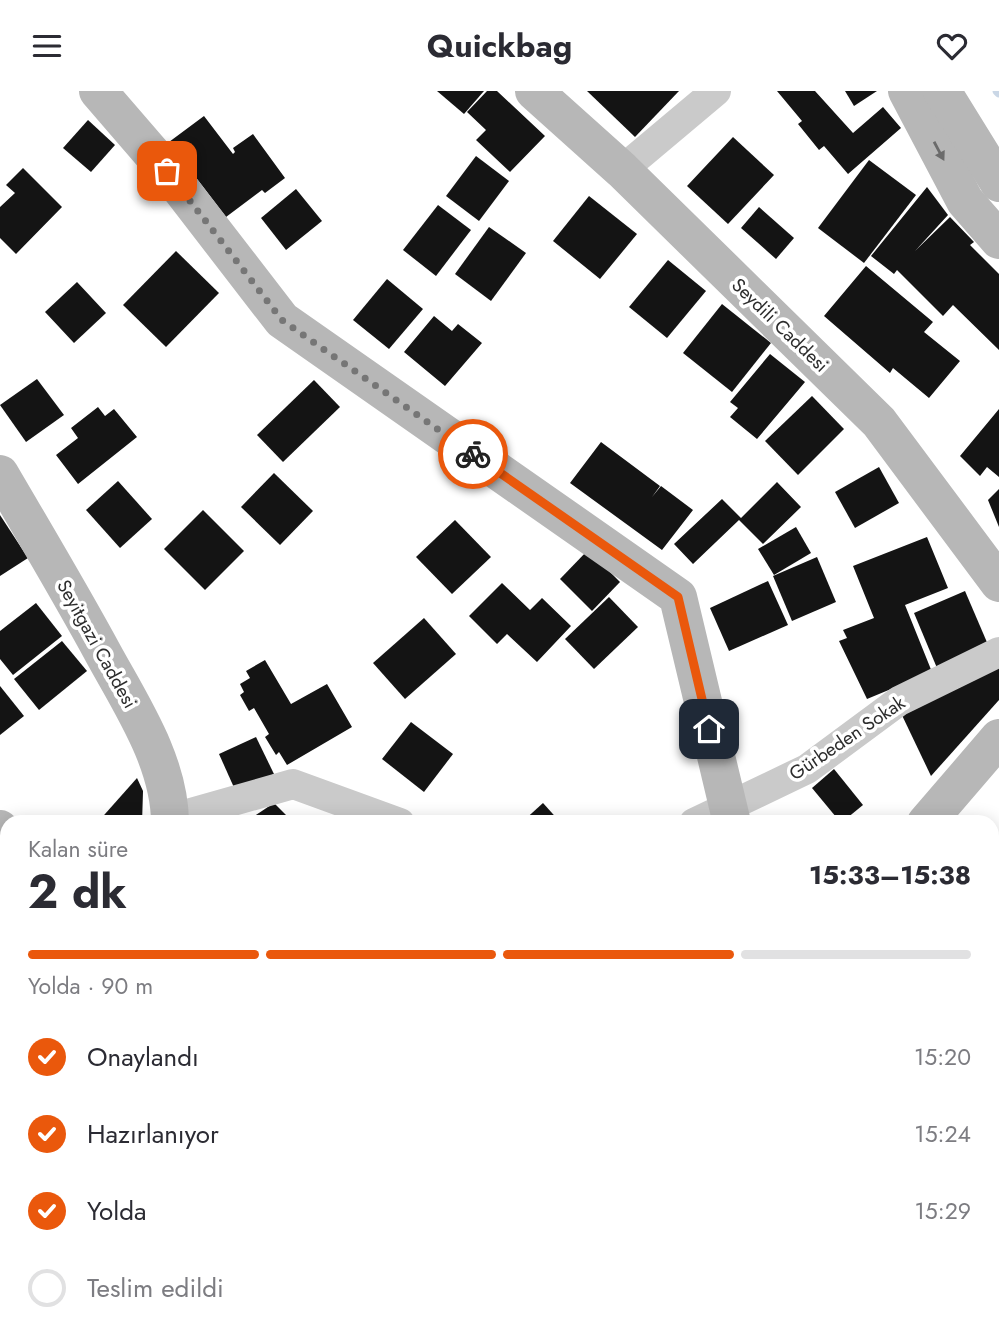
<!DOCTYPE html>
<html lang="tr">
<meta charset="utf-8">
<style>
:root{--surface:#fff;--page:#f7f7f7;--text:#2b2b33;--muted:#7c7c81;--line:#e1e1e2;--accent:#ea580c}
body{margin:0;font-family:Jost,sans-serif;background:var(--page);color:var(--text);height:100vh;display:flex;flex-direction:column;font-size:26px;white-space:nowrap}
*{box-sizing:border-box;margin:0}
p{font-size:23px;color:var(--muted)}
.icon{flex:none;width:38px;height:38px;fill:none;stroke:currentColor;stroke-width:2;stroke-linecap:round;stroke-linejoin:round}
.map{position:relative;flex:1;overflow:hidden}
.drawer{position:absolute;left:0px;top:724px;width:999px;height:527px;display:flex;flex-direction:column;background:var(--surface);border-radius:21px 21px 0 0;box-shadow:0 4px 18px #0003}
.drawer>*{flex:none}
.pin{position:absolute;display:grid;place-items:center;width:60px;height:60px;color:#fff;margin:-30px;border-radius:14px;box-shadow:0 4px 10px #0006}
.courier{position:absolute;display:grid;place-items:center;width:70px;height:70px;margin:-35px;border:5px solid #ea580c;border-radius:50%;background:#fff;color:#222;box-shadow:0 2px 9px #0007}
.headline em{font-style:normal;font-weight:700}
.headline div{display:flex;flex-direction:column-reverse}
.headline{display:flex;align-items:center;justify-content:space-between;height:119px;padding:0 28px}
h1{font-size:46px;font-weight:700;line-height:52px}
.bar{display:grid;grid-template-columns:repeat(4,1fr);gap:10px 7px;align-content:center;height:84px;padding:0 28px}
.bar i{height:9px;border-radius:5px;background:var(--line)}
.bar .current{background:var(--accent)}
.bar p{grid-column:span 4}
ol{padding:0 28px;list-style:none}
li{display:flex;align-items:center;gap:21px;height:77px}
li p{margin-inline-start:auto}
li .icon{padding:7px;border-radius:50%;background:var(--accent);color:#fff;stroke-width:4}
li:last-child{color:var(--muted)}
li i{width:38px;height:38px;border:4px solid var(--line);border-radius:50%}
header{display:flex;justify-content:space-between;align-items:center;height:91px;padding:0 28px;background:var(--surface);font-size:32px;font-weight:700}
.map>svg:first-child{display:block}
</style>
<header><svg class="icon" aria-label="menu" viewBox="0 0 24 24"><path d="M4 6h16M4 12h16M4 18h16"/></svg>Quickbag<svg class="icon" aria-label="heart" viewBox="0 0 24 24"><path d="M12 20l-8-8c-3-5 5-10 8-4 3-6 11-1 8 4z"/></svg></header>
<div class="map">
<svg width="999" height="1250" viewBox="0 0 999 1250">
<rect width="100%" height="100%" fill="#fff"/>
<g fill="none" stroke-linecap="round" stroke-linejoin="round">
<path stroke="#cad7e6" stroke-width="9" d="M 997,0 L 999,2"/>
</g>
<g fill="#141414">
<path d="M 437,0 L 484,0 L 464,23 Z"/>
<path d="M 487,0 L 497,0 L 545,45 L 510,81 L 476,49 L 486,39 L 467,21 Z"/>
<path d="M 587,0 L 679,0 L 635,46 Z"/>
<path d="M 777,0 L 815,0 L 853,42 L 883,16 L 901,37 L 848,83 L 824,55 L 819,59 L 798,33 L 802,30 Z"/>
<path d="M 845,0 L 877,0 L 854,15 Z"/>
<path d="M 204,25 L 233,63 L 235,61 L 233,57 L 253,43 L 285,87 L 265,102 L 262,99 L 226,126 L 169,51 Z"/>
<path d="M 88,29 L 115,54 L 91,81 L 63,57 Z"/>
<path d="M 733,46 L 774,84 L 728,133 L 687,95 Z"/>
<path d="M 476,65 L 509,90 L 479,130 L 446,105 Z"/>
<path d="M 869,69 L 916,104 L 864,172 L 818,137 Z"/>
<path d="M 23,77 L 62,116 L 16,163 L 0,147 L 0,116 L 15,102 L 6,94 Z"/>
<path d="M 927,96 L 948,124 L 915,160 L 950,126 L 974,151 L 970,154 L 999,183 L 999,259 L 953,214 L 943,225 L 897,179 L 894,183 L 871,165 Z"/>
<path d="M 296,98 L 322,130 L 286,159 L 261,127 Z"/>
<path d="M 589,105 L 637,143 L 600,188 L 553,150 Z"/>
<path d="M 438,114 L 471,139 L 436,185 L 403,159 Z"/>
<path d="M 759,116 L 794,147 L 776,168 L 741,137 Z"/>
<path d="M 489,136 L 526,162 L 491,210 L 455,183 Z"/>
<path d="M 176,160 L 219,202 L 166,256 L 123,214 Z"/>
<path d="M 668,169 L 706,200 L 667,247 L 629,216 Z"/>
<path d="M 866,175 L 933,231 L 924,241 L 960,270 L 929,307 L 893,277 L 890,282 L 824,225 Z"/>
<path d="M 387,188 L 423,218 L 389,258 L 353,229 Z"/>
<path d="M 77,191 L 106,222 L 74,252 L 45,221 Z"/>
<path d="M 722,213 L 771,252 L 732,301 L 683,262 Z"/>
<path d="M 434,225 L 452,240 L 458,233 L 482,252 L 445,295 L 404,261 Z"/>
<path d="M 770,263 L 805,291 L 757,348 L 730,326 L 738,317 L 730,311 Z"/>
<path d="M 37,288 L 64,324 L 26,351 L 0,314 Z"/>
<path d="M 314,289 L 340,316 L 283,371 L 257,344 Z"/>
<path d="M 812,305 L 844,338 L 798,384 L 765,350 Z"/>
<path d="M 98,316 L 105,325 L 114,318 L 137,346 L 78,393 L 56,364 L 78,347 L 71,337 Z"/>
<path d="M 999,318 L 999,386 L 987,376 L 980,385 L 960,365 Z"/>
<path d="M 601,351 L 660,395 L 652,406 L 661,395 L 693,419 L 662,459 L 570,392 Z"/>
<path d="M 879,376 L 899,412 L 855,437 L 835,401 Z"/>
<path d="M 274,382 L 313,420 L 280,454 L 241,416 Z"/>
<path d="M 118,390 L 152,428 L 120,457 L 86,419 Z"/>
<path d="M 777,391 L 801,416 L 763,453 L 739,429 L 693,473 L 674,453 L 722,408 L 741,427 Z"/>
<path d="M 999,398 L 999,436 L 988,409 Z"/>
<path d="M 203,419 L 244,460 L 205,499 L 164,458 Z"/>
<path d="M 0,424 L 28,467 L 0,485 Z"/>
<path d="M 455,429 L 491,466 L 452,503 L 416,466 Z"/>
<path d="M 796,436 L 811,462 L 774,484 L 758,458 Z"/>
<path d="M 927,446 L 948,497 L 905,514 L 932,581 L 867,608 L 839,550 L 847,547 L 843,539 L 874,527 L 853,475 Z"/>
<path d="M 588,459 L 620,491 L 592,520 L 560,488 Z"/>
<path d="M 817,466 L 836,511 L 792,530 L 773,485 Z"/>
<path d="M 768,490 L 788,534 L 729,560 L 710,517 Z"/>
<path d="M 502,492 L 530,519 L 542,507 L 571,535 L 537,571 L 507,543 L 497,553 L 469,525 Z"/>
<path d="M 965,500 L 989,556 L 937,577 L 914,522 Z"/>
<path d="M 609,506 L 638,536 L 594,578 L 565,548 Z"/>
<path d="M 36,512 L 62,545 L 13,584 L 0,568 L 0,540 Z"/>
<path d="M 424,527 L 456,563 L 405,608 L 373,572 Z"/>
<path d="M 62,550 L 87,580 L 39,619 L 14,588 Z"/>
<path d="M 265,569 L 291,613 L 327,593 L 352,636 L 287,674 L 279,661 L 276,664 L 265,646 L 269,643 L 254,617 L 249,620 L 240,604 L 244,601 L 240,593 L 250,587 L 246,580 Z"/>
<path d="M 999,570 L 999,609 L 931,685 L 899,618 Z"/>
<path d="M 0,595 L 24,625 L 0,644 Z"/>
<path d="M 411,631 L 453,663 L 424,701 L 382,668 Z"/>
<path d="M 256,646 L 274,683 L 236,701 L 219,663 Z"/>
<path d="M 834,678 L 863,714 L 841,732 L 812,697 Z"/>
<path d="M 137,687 L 143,700 L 142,732 L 97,732 Z"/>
<path d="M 274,712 L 294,732 L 244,732 Z"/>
<path d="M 543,712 L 561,732 L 521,732 Z"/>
<path d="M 992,797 L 999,809 L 999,831 L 992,834 Z"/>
<path d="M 999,1073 L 999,1240 L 992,1232 L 992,1079 Z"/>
<path d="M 0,1207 L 7,1215 L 7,1223 L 0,1229 Z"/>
<path d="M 396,1244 L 459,1244 L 455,1250 L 405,1250 Z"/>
<path d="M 667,1244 L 681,1244 L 684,1250 L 658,1250 Z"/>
<path d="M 852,1244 L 885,1244 L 892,1250 L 847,1250 Z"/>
</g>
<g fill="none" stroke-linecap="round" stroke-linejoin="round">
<g stroke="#cacaca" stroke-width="30">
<path d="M 622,79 L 716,0"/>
<path d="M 170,728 L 293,693 L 400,732"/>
<path d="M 694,732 L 807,678 L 899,610 L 999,561"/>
<path d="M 0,1104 L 7,1098"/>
<path d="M 298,1250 L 303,1244"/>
<path d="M 779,1250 L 783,1244"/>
</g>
<g stroke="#b7b7b7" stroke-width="38">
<path d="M 98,0 L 167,80 L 282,229 L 678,506 L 732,732"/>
<path d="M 534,0 L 622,79 L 879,331 L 999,492"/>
<path d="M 907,0 L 965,110 L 999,149"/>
<path d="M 942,0 L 999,92"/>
<path d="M 0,383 C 35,443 71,503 104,564 C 132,615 170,672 170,732"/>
<path d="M 926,732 L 999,647"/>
<path d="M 0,738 L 7,746"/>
<path d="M 488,1250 L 493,1244"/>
</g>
</g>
<defs><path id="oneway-solid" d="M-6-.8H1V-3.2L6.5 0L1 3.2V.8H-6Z" transform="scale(1.75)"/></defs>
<use fill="#6b6b6b" href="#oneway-solid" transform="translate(939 60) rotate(62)"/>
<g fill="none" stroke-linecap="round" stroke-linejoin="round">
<path stroke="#767676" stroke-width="7" stroke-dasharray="0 12.6" d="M 167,80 L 282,229 L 473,363"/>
<path stroke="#ea580c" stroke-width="9" d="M 473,363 L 678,506 L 709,638"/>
</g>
<g text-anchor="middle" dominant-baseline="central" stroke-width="7" stroke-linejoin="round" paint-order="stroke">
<g font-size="19" fill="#2d2d2d" stroke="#fff">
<text transform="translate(780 234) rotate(44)">Seydili Caddesi</text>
<text transform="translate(97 553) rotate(61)">Seyitgazi Caddesi</text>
<text transform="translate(847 647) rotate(-34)">Gürbeden Sokak</text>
</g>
</g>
</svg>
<div class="pin" style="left:167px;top:80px;background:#ea580c"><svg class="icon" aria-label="bag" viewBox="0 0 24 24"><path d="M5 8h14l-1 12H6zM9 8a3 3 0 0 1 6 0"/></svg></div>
<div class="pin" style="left:709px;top:638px;background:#1f2937"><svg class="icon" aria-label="home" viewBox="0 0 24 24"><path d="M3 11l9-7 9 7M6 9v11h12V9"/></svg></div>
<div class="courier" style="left:473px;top:363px"><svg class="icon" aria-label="bike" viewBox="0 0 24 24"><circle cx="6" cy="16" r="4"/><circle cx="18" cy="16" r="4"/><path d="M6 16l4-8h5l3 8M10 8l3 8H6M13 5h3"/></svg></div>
<section class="drawer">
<div class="headline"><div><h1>2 dk</h1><p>Kalan süre</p></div><em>15:33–15:38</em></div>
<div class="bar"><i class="current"></i><i class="current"></i><i class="current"></i><i></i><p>Yolda · 90 m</p></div>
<ol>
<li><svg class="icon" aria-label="check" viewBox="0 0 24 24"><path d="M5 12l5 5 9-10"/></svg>Onaylandı<p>15:20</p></li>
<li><svg class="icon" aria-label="check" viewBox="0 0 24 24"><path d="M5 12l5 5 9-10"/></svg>Hazırlanıyor<p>15:24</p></li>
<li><svg class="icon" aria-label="check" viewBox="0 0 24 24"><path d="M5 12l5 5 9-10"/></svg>Yolda<p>15:29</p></li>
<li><i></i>Teslim edildi</li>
</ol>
</section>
</div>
